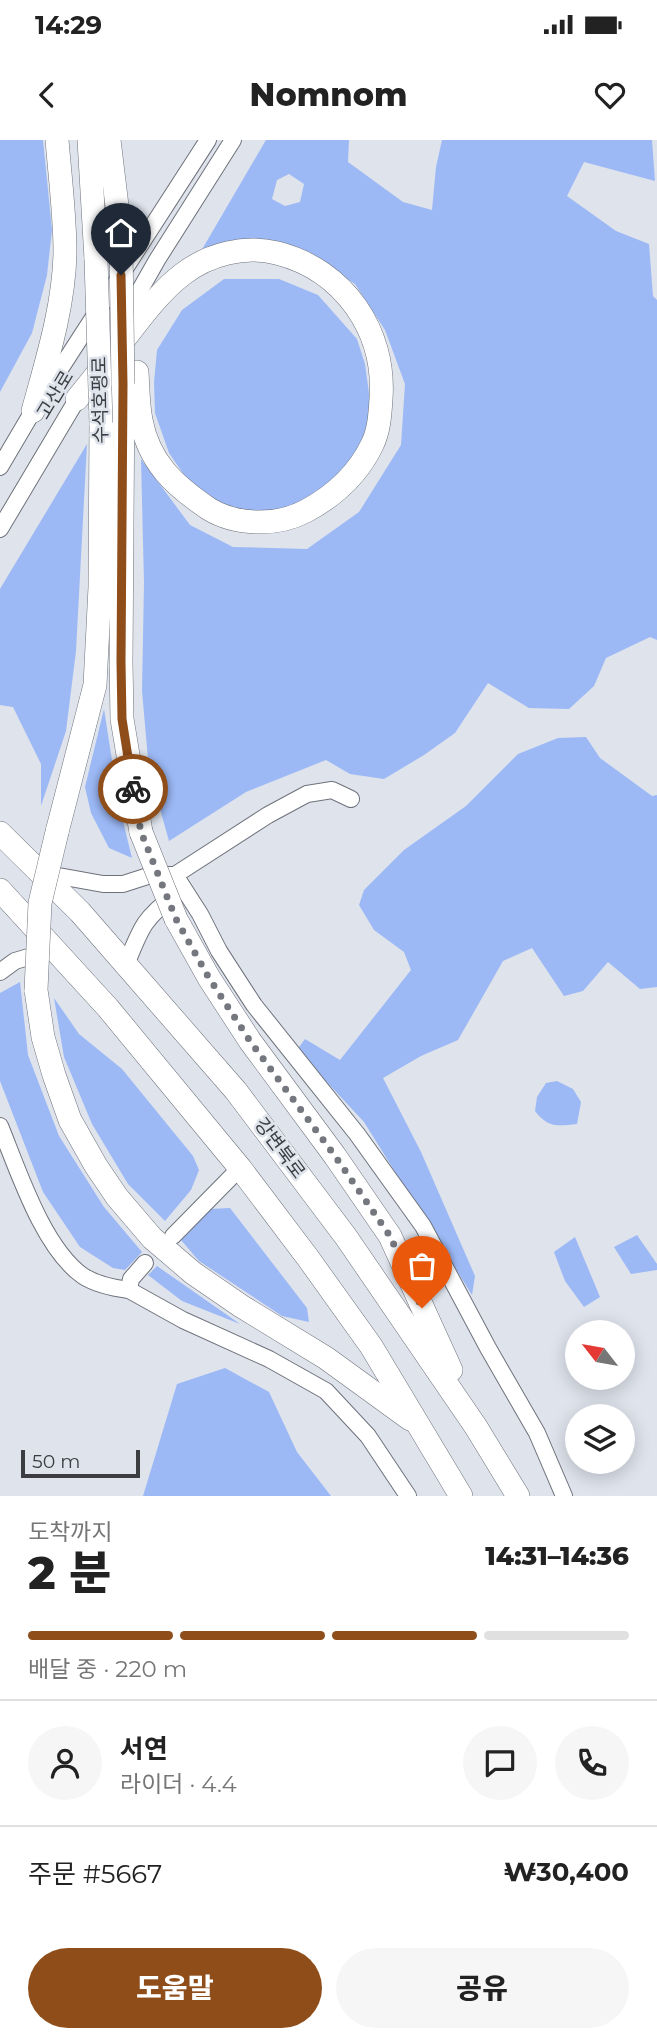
<!DOCTYPE html>
<html lang="ko">
<meta charset="utf-8">
<style>
:root{--surface:#fff;--page:#f6f6f6;--text:#222;--muted:#767676;--line:#e0e0e0;--accent:#8e4d19}
body{margin:0;font-family:Montserrat,"Noto Sans KR",sans-serif;background:var(--page);color:var(--text);height:100vh;display:flex;flex-direction:column;font-size:26px;white-space:nowrap}
*{box-sizing:border-box;margin:0}
p{font-size:23px;color:var(--muted)}
.icon{flex:none;width:38px;height:38px;fill:none;stroke:currentColor;stroke-width:2;stroke-linecap:round;stroke-linejoin:round}
.map{position:relative;height:1356px;overflow:hidden}
.drawer{display:flex;flex-direction:column;background:var(--surface);flex:1}
.drawer>*{flex:none}
.needle{width:46px;rotate:301deg}
.buttons{position:absolute;left:565px;top:1180px;display:grid;gap:14px}
.buttons a{display:grid;place-items:center;width:70px;height:70px;border-radius:50%;background:var(--surface);box-shadow:0 4px 18px #0003;font-size:35px}
.scale{position:absolute;left:21px;bottom:18px;width:119px;box-sizing:border-box;padding-left:7px;border:4px solid #3b3d41;border-top:0;font-size:19px;line-height:24px;white-space:nowrap;color:#3b3d41;-webkit-text-stroke:5px #dee3ec;paint-order:stroke}
.pin{position:absolute;display:grid;place-items:center;width:60px;height:60px;color:#fff;margin:-72px -30px;border-radius:50% 50% 50% 0;rotate:-45deg;box-shadow:0 0 7px #0007}
.pin .icon{rotate:45deg}
.courier{position:absolute;display:grid;place-items:center;width:70px;height:70px;margin:-35px;border:5px solid #8e4d19;border-radius:50%;background:#fff;color:#222;box-shadow:0 2px 9px #0007}
.headline em{font-style:normal;font-weight:800}
.headline div{display:flex;flex-direction:column-reverse}
.headline{display:flex;align-items:center;justify-content:space-between;height:119px;padding:0 28px}
h1{font-size:46px;font-weight:800;line-height:52px}
.bar{display:grid;grid-template-columns:repeat(4,1fr);gap:10px 7px;align-content:center;height:84px;padding:0 28px}
.bar i{height:9px;border-radius:5px;background:var(--line)}
.bar .active{background:var(--accent)}
.bar p{grid-column:span 4}
.line{display:flex;align-items:center;gap:18px;padding:0 28px;border-top:2px solid var(--line)}
.line div{flex:1}
.round{display:grid;place-items:center;flex:none;width:74px;height:74px;border-radius:37px;background:var(--page)}
.action{display:flex;gap:14px;margin-top:auto;padding:14px 28px}
.action a{flex:1;height:80px;border-radius:42px;background:var(--accent);color:#fff;font-size:28px;font-weight:800;line-height:80px;text-align:center}
.action a+a{background:var(--page);color:var(--text)}
.status{display:flex;justify-content:space-between;align-items:center;height:49px;padding:0 35px;background:var(--surface);direction:ltr}
.status svg{height:19px;fill:currentColor}
header{display:flex;justify-content:space-between;align-items:center;height:91px;padding:0 28px;background:var(--surface);font-size:32px;font-weight:800}
.map>svg:first-child{display:block}
</style>
<div class="status"><b>14:29</b><svg viewBox="0 0 49 12"><path d="M0 12V9h3v3zM5 12V6h3v6zM10 12V3h3v9zM15 12V0h3v12zM26 1h20v11H26zM47 4h2v5h-2z"/></svg></div>
<header><svg class="icon" aria-label="back" viewBox="0 0 24 24"><path d="M15 5l-7 7 7 7"/></svg>Nomnom<svg class="icon" aria-label="heart" viewBox="0 0 24 24"><path d="M12 20l-8-8c-3-5 5-10 8-4 3-6 11-1 8 4z"/></svg></header>
<div class="map">
<svg width="657" height="1356" viewBox="0 0 657 1356">
<rect width="100%" height="100%" fill="#dee3ec"/>
<g fill="#9cb9f6" fill-rule="evenodd">
<path d="M 0,0 L 43,0 L 52,90 L 47,135 L 32,193 L 0,252 Z"/>
<path d="M 266,0 L 349,0 L 348,22 L 403,62 L 432,70 L 436,27 L 442,0 L 652,0 L 655,41 L 584,22 L 567,56 L 616,91 L 649,104 L 653,156 L 657,160 L 657,500 L 650,497 L 606,518 L 594,546 L 569,569 L 529,568 L 488,543 L 455,593 L 424,615 L 384,639 L 350,634 L 326,620 L 246,652 L 169,701 L 149,630 L 142,551 L 144,443 L 141,319 L 190,385 L 233,407 L 307,409 L 359,372 L 401,305 L 405,244 L 385,190 L 355,144 L 318,120 L 197,118 ZM 289,34 L 304,44 L 300,62 L 285,66 L 272,59 L 277,40 Z"/>
<path d="M 224,139 L 279,139 L 318,155 L 357,199 L 365,224 L 371,268 L 363,304 L 339,346 L 303,369 L 260,376 L 217,362 L 191,345 L 169,313 L 155,273 L 154,242 L 157,210 L 182,170 Z"/>
<path d="M 87,304 L 76,511 L 66,591 L 41,666 L 41,624 L 13,567 L 0,565 L 0,449 Z"/>
<path d="M 104,569 L 119,665 L 132,718 L 109,708 L 91,673 L 85,647 Z"/>
<path d="M 586,597 L 600,618 L 652,656 L 657,655 L 657,847 L 640,849 L 608,822 L 583,851 L 564,856 L 532,808 L 503,821 L 458,900 L 421,916 L 383,938 L 421,1012 L 475,1136 L 472,1155 L 364,982 L 297,910 L 305,899 L 340,920 L 411,830 L 404,812 L 374,790 L 359,765 L 364,750 L 404,710 L 466,666 L 518,614 L 558,598 Z"/>
<path d="M 20,842 L 28,915 L 59,996 L 104,1067 L 142,1112 L 125,1130 L 113,1128 L 80,1107 L 43,1052 L 0,941 L 0,853 Z"/>
<path d="M 54,858 L 79,894 L 122,929 L 193,1016 L 199,1030 L 191,1050 L 165,1081 L 128,1044 L 92,984 L 64,917 Z"/>
<path d="M 557,941 L 573,949 L 581,962 L 577,984 C 557,986 548,988 535,971 L 537,957 L 546,943 Z"/>
<path d="M 230,1068 L 307,1168 L 309,1182 L 282,1176 L 199,1121 L 181,1100 L 210,1069 Z"/>
<path d="M 637,1095 L 657,1124 L 657,1130 L 631,1134 L 614,1107 Z"/>
<path d="M 575,1097 L 600,1157 L 584,1167 L 565,1141 L 554,1112 Z"/>
<path d="M 157,1126 L 240,1184 L 182,1161 L 148,1135 Z"/>
<path d="M 225,1228 L 269,1252 L 297,1312 L 331,1356 L 143,1356 L 177,1244 Z"/>
</g>
<g fill="none" stroke-linecap="round" stroke-linejoin="round">
<g stroke="#6e727b" stroke-width="18">
<g id="minor">
<path d="M 123,180 L 157,120 L 233,0"/>
<path d="M 0,327 L 33,271 L 208,0"/>
<path d="M 0,389 L 82,251"/>
<path d="M 42,733 L 103,744 L 123,744 L 151,735 L 175,735 L 268,675 L 307,654 L 332,650 L 351,659"/>
<path d="M 175,735 L 200,774 L 219,811 L 254,865 L 357,994 L 423,1086 L 488,1208 L 537,1293 L 564,1356"/>
<path d="M 126,825 C 141,788 143,779 175,755"/>
<path d="M 0,832 L 15,821 L 45,812"/>
<path d="M 0,986 C 18,1030 43,1108 83,1136 C 97,1145 113,1148 129,1150"/>
<path d="M 173,1096 L 240,1028"/>
<path d="M 145,1123 L 131,1139 L 129,1150 L 183,1180 L 269,1219 L 326,1251 L 368,1296 L 408,1356"/>
</g>
</g>
<g stroke="#6e727b" stroke-width="24">
<g id="highway">
<path d="M 89,0 L 96,119"/>
<path d="M 109,0 L 118,74"/>
<path d="M 123,244 L 121,522 L 122,579 L 141,692"/>
<path d="M 77,259 C 95,237 112,215 129,193 C 145,172 162,150 183,134 C 209,114 245,105 277,113 C 344,130 386,191 381,259 C 380,275 379,291 372,305 C 358,334 334,356 306,371 C 278,386 237,386 209,369 C 175,346 149,323 141,280 C 138,265 138,248 137,232"/>
<path d="M 33,271 C 47,220 64,166 65,113 C 65,75 60,37 57,0"/>
<path d="M 57,692 L 95,545 L 100,447 L 101,283"/>
<path d="M 0,693 L 80,772 L 236,951 L 346,1097 L 476,1287 L 518,1356"/>
<path d="M 0,750 L 108,868 L 240,1028 L 308,1118 L 371,1206 L 461,1356"/>
<path d="M 176,779 L 209,838 L 250,901 L 335,1016 L 390,1096 L 451,1230"/>
<path d="M 36,850 L 43,897 L 54,935 L 70,980 L 96,1026 L 117,1057 L 152,1098 L 193,1133 L 241,1166 L 326,1218 L 410,1279"/>
</g>
</g>
<use href="#minor" stroke="#fff" stroke-width="16"/>
<use href="#highway" stroke="#fff" stroke-width="23"/>
<g stroke="#6e727b" stroke-width="24" stroke-linecap="butt">
<g id="highway-bridge">
<path d="M 118,74 L 121,108 L 123,244"/>
<path d="M 96,119 L 101,283"/>
<path d="M 141,692 L 176,779"/>
<path d="M 36,850 L 40,763 L 57,692"/>
</g>
</g>
<use href="#highway-bridge" stroke="#fff" stroke-width="23"/>
</g>
<g fill="none" stroke-linecap="round" stroke-linejoin="round">
<path stroke="#74777d" stroke-width="7" stroke-dasharray="0 12.6" d="M 133,649 L 141,692 L 176,779 L 209,838 L 250,901 L 335,1016 L 390,1096 L 422,1168"/>
<path stroke="#8e4d19" stroke-width="9" d="M 121,135 L 123,244 L 121,522 L 122,579 L 133,649"/>
</g>
<g text-anchor="middle" dominant-baseline="central" stroke-width="5" stroke-linejoin="round" paint-order="stroke">
<g font-size="19" fill="#3b3d41" stroke="#dee3ec">
<text transform="translate(55 255) rotate(-59)">고산로</text>
<text transform="translate(100 260) rotate(-91)">수석호평로</text>
<text transform="translate(280 1008) rotate(53)">강변북로</text>
</g>
</g>
</svg>
<div class="buttons">
<a><svg class="needle" viewBox="-14 -14 28 28"><path d="M0-13l5 13h-10z" fill="#e53935"/><path d="M0 13l5-13h-10z" fill="#767676"/></svg></a>
<a><svg class="icon" aria-label="layers" viewBox="0 0 24 24"><path d="M12 4l9 5-9 5-9-5zM3 14l9 5 9-5"/></svg></a>
</div>
<div class="scale">50 m</div>
<div class="pin" style="left:422px;top:1168px;background:#ea580c"><svg class="icon" aria-label="bag" viewBox="0 0 24 24"><path d="M5 8h14l-1 12H6zM9 8a3 3 0 0 1 6 0"/></svg></div>
<div class="pin" style="left:121px;top:135px;background:#1f2937"><svg class="icon" aria-label="home" viewBox="0 0 24 24"><path d="M3 11l9-7 9 7M6 9v11h12V9"/></svg></div>
<div class="courier" style="left:133px;top:649px"><svg class="icon" aria-label="bike" viewBox="0 0 24 24"><circle cx="6" cy="16" r="4"/><circle cx="18" cy="16" r="4"/><path d="M6 16l4-8h5l3 8M10 8l3 8H6M13 5h3"/></svg></div>
</div>
<section class="drawer">
<div class="headline"><div><h1>2 분</h1><p>도착까지</p></div><em>14:31–14:36</em></div>
<div class="bar"><i class="active"></i><i class="active"></i><i class="active"></i><i></i><p>배달 중 · 220 m</p></div>
<div class="line" style="height:126px"><a class="round"><svg class="icon" aria-label="person" viewBox="0 0 24 24"><circle cx="12" cy="8" r="4"/><path d="M4 21q1-7 8-7t8 7"/></svg></a><div><b>서연</b><p>라이더 · 4.4</p></div><a class="round"><svg class="icon" aria-label="chat" viewBox="0 0 24 24"><path d="M4 5h16v11H9l-5 4z"/></svg></a><a class="round"><svg class="icon" aria-label="phone" viewBox="0 0 24 24"><path d="M5 4h4l2 5-3 2q2 4 5 5l2-3 5 2v4C11 20 4 13 5 4z"/></svg></a></div>
<div class="line" style="height:91px"><div>주문 #5667</div><b>₩30,400</b></div>
<div class="action"><a>도움말</a><a>공유</a></div>
</section>
